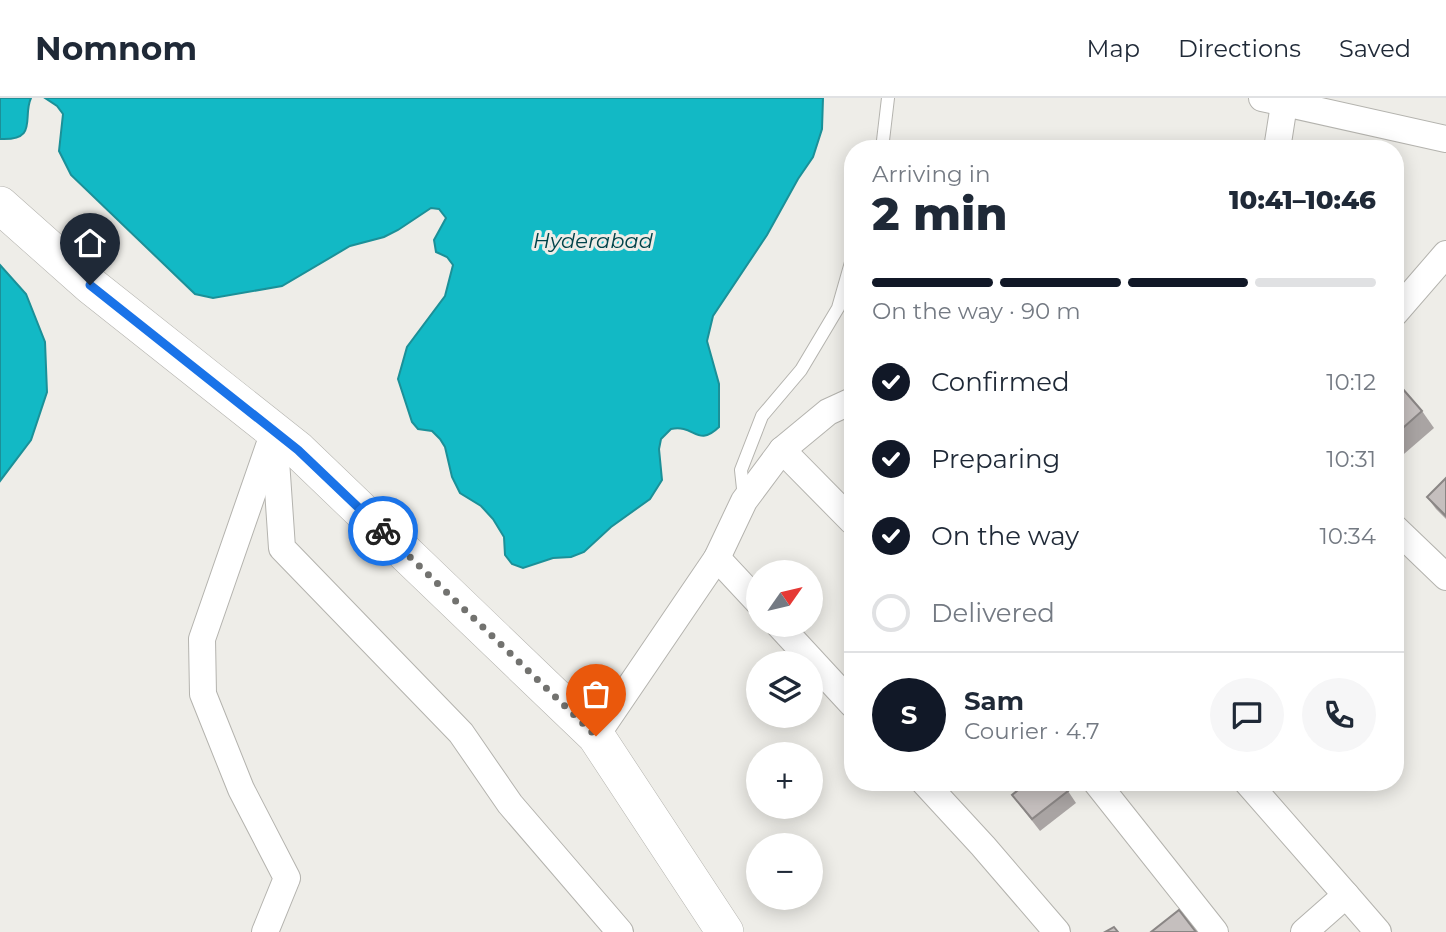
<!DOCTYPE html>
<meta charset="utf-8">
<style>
:root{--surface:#fff;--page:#f6f6f7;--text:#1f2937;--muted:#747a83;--line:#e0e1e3;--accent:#111827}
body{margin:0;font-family:Montserrat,sans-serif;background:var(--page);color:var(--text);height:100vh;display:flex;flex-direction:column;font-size:26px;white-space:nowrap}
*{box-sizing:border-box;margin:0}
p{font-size:23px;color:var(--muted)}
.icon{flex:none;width:38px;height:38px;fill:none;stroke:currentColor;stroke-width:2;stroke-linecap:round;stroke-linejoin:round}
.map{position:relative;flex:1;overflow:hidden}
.details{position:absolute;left:844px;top:42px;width:560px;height:651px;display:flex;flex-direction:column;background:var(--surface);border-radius:28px;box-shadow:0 4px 18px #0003}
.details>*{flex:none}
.needle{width:46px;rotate:56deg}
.buttons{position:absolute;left:746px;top:462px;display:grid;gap:14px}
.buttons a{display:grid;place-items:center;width:77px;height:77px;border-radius:50%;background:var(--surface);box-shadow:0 4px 18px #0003;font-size:35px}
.pin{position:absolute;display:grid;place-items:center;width:60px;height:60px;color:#fff;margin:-72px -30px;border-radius:50% 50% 50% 0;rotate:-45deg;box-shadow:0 0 7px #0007}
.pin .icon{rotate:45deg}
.courier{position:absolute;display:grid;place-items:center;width:70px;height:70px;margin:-35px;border:5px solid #1a73e8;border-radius:50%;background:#fff;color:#222;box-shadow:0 2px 9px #0007}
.overview em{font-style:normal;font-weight:800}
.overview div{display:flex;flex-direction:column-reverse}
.overview{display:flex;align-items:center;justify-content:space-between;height:119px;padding:0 28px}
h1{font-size:46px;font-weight:800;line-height:52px}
.bar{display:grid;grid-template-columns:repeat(4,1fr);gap:10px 7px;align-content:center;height:84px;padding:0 28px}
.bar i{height:9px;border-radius:5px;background:var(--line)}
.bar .selected{background:var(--accent)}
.bar p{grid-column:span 4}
.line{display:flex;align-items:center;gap:18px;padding:0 28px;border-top:2px solid var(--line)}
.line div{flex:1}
.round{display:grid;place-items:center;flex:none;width:74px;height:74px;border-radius:37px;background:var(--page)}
ol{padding:0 28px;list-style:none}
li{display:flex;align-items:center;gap:21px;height:77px}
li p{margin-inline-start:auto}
li .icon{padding:7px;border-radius:50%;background:var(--accent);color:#fff;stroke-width:4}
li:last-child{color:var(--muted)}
li i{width:38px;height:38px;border:4px solid var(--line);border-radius:50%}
header{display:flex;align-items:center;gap:42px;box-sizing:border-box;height:98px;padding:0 35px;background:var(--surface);border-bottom:2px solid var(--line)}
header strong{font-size:33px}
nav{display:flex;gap:38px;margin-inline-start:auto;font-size:24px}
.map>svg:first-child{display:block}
</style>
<header>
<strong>Nomnom</strong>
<nav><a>Map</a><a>Directions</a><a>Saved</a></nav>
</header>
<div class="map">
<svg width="1446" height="834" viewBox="0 0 1446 834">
<rect width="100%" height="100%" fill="#eeede8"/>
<g fill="#12b9c5" stroke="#1b9098" stroke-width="2">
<path d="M 0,0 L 31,0 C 22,19 39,43 0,41 Z"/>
<path d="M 45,0 L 823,0 L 822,31 L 813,59 L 798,81 L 767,137 L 713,218 L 707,243 L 719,286 L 719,329 C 697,350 695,326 671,331 L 661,341 L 659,351 L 662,382 L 650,401 L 611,429 L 584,454 L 571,459 L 553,460 L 523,470 L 512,466 L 505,457 L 504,439 L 493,421 L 481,408 L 460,395 L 452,379 L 445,349 L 440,341 L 432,333 L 418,331 L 412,324 L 398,281 L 407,249 L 445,198 L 453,167 L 447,159 L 436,154 L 434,142 L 446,120 L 439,111 L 431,110 L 398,132 L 384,139 L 350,148 L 282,188 L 213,200 L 195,196 L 71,77 L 59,53 L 63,16 L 57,8 Z"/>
<path d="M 0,167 L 26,196 L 45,244 L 47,294 L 31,342 L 0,383 Z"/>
</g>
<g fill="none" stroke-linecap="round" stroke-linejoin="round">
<g stroke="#b4b3ae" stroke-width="14">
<g id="lane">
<path d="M 882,51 L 888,0"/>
<path d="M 744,400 L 741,372 L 762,318 L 801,272 L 838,210 L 852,161"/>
</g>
</g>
<g stroke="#b4b3ae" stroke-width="28">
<g id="street">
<path d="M 1262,0 L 1446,41"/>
<path d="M 1277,51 L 1285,0"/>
<path d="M 1395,215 L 1446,156"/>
<path d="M 274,333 L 282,450 L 461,635 L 510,706 L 620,834"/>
<path d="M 782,352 L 852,423"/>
<path d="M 1395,430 L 1446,479"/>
<path d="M 717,460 L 758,504"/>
<path d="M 779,527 L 852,606"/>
<path d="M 596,638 L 717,460 L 744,403 L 782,352 L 828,314 L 852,303"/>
<path d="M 924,684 L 983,748 L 1057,834"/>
<path d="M 1096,684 L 1215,834"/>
<path d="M 1247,684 L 1346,797"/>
<path d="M 265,834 L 287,780 L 241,691 L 203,596 L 202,541 L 270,345"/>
<path d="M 1304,834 L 1346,797 L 1378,834"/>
</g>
</g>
<g stroke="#b4b3ae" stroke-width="38">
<path id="secondary" d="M 0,107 L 90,187 L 298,352 L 596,638 L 725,834"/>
</g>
<use href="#lane" stroke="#fff" stroke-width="12"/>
<use href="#street" stroke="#fff" stroke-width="26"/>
<use href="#secondary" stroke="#fff" stroke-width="37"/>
</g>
<g fill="#a9a4a3">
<path d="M 1395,282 L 1422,313 L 1434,330 L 1397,362 L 1395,360 Z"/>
<path d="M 1446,380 L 1446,421 L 1436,411 L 1427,399 Z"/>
<path d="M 1068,693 L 1076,705 L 1040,733 L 1012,697 Z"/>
</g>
<g fill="#c5bfbe" stroke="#8a8685" stroke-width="2">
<path d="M 1395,282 L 1422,313 L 1395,337 Z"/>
<path d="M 1446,380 L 1446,418 L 1427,399 Z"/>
<path d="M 1028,684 L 1061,684 L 1068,693 L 1032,721 L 1012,697 Z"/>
<path d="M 1179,812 L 1196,834 L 1151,834 Z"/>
<path d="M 1114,829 L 1118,834 L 1105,834 Z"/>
</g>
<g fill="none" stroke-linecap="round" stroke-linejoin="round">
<path stroke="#72726f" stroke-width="7" stroke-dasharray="0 12.6" d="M 383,433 L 596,638"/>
<path stroke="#1a73e8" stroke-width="9" d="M 90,187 L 298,352 L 383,433"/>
</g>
<g text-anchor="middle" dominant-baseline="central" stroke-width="6" stroke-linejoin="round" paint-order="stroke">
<g font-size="21" font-style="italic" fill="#004349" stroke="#eeede8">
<text x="593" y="142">Hyderabad</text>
</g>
</g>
</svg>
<div class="buttons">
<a><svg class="needle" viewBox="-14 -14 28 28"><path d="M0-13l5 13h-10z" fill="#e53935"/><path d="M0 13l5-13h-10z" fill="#747a83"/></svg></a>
<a><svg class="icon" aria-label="layers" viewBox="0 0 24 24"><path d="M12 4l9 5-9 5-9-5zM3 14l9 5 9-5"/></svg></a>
<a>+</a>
<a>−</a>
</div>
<div class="pin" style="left:596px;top:638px;background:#ea580c"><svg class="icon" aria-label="bag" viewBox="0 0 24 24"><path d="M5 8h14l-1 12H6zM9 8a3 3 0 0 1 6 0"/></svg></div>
<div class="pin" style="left:90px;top:187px;background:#1f2937"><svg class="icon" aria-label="home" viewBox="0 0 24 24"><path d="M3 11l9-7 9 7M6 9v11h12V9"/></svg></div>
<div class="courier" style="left:383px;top:433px"><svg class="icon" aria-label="bike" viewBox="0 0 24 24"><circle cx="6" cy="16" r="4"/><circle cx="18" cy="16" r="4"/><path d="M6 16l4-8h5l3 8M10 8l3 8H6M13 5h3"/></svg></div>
<section class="details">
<div class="overview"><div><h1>2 min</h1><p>Arriving in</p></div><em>10:41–10:46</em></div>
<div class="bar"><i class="selected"></i><i class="selected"></i><i class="selected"></i><i></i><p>On the way · 90 m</p></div>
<ol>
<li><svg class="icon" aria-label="check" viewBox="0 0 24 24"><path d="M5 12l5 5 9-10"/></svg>Confirmed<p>10:12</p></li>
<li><svg class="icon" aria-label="check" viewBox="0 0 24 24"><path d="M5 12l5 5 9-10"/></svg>Preparing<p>10:31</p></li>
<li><svg class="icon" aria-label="check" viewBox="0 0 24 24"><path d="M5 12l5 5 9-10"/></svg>On the way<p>10:34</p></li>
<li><i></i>Delivered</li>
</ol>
<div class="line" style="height:126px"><b class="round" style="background:var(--accent);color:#fff">S</b><div><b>Sam</b><p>Courier · 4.7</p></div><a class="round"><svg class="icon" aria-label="chat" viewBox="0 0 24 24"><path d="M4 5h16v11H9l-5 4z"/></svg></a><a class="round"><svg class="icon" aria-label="phone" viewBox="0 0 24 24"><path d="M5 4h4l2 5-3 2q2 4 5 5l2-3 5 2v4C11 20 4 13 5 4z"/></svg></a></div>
</section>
</div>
